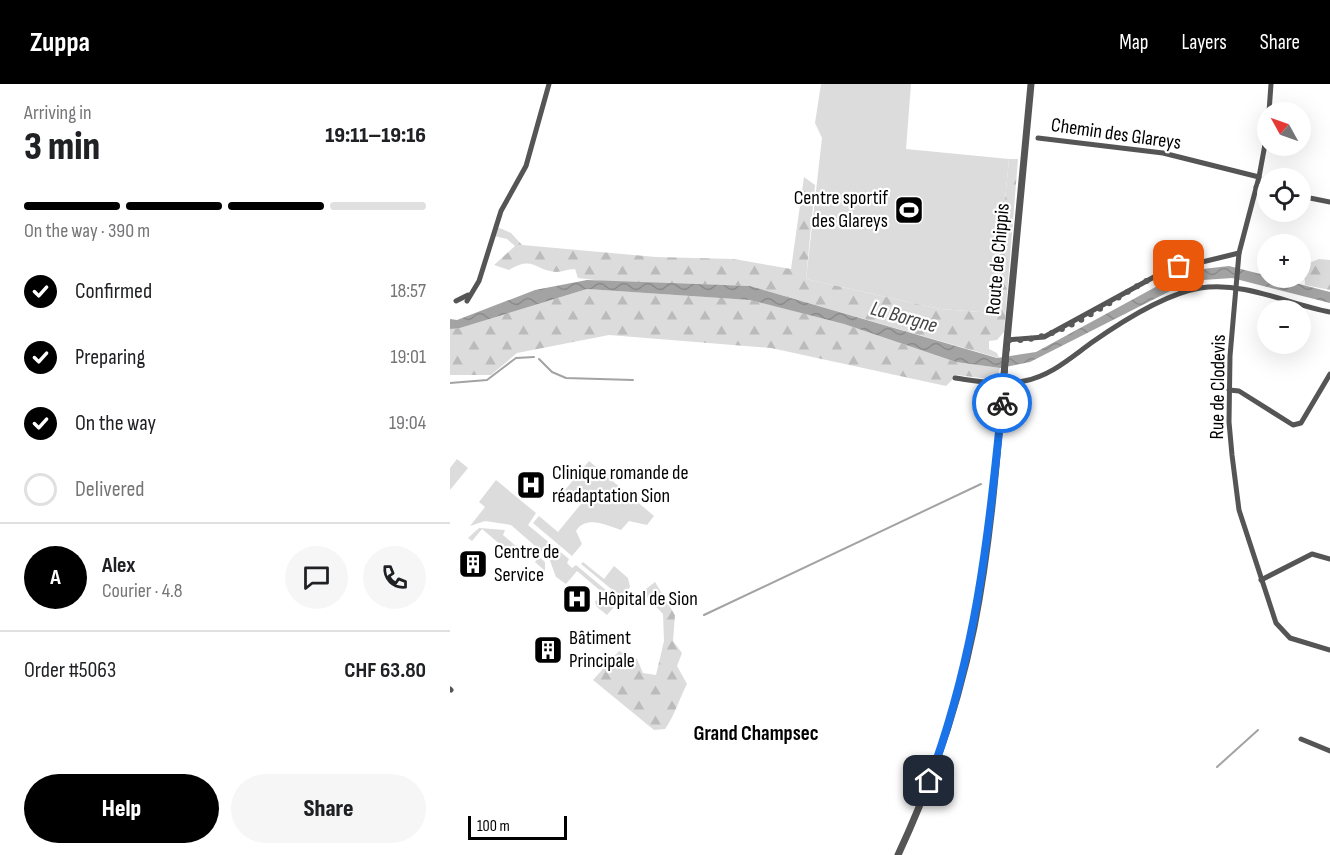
<!DOCTYPE html>
<meta charset="utf-8">
<style>
:root{--surface:#fff;--page:#f6f6f6;--text:#202124;--muted:#757577;--line:#e0e0e0;--accent:#000}
body{margin:0;font-family:"Sofia Sans Condensed",sans-serif;background:var(--page);color:var(--text);height:100vh;display:flex;flex-direction:column;font-size:22px;white-space:nowrap}
*{box-sizing:border-box;margin:0}
p{font-size:20px;color:var(--muted)}
.icon{flex:none;width:33px;height:33px;fill:none;stroke:currentColor;stroke-width:2;stroke-linecap:round;stroke-linejoin:round}
.map{position:relative;flex:1;overflow:hidden}
.panel{display:flex;flex-direction:column;background:var(--surface);width:450px}
.panel>*{flex:none}
.needle{width:39px;rotate:310deg}
.fabs{position:absolute;left:807px;top:18px;display:grid;gap:12px}
.fabs a{display:grid;place-items:center;width:54px;height:54px;border-radius:50%;background:var(--surface);box-shadow:0 6px 24px #0002;font-size:30px}
.scale{position:absolute;left:18px;bottom:15px;width:99px;box-sizing:border-box;padding-left:6px;border:3px solid #000;border-top:0;font-size:16px;line-height:21px;white-space:nowrap;color:#000;-webkit-text-stroke:4px #fff;paint-order:stroke}
.pin{position:absolute;display:grid;place-items:center;width:51px;height:51px;color:#fff;margin:-26px;border-radius:12px;box-shadow:0 3px 9px #0006}
.courier{position:absolute;display:grid;place-items:center;width:60px;height:60px;margin:-30px;border:4px solid #1a73e8;border-radius:50%;background:#fff;color:#222;box-shadow:0 2px 8px #0007}
.headline em{font-style:normal;font-weight:800}
.headline div{display:flex;flex-direction:column-reverse}
.headline{display:flex;align-items:center;justify-content:space-between;height:102px;padding:0 24px}
h1{font-size:39px;font-weight:800;line-height:45px}
.bar{display:grid;grid-template-columns:repeat(4,1fr);gap:9px 6px;align-content:center;height:72px;padding:0 24px}
.bar i{height:8px;border-radius:4px;background:var(--line)}
.bar .current{background:var(--accent)}
.bar p{grid-column:span 4}
.line{display:flex;align-items:center;gap:15px;padding:0 24px;border-top:2px solid var(--line)}
.line div{flex:1}
.round{display:grid;place-items:center;flex:none;width:63px;height:63px;border-radius:32px;background:var(--page)}
ol{padding:0 24px;list-style:none}
li{display:flex;align-items:center;gap:18px;height:66px}
li p{margin-inline-start:auto}
li .icon{padding:6px;border-radius:50%;background:var(--accent);color:#fff;stroke-width:4}
li:last-child{color:var(--muted)}
li i{width:33px;height:33px;border:3px solid var(--line);border-radius:50%}
.primary-button{display:flex;gap:12px;margin-top:auto;padding:12px 24px}
.primary-button a{flex:1;height:69px;border-radius:36px;background:var(--accent);color:#fff;font-size:24px;font-weight:800;line-height:69px;text-align:center}
.primary-button a+a{background:var(--page);color:var(--text)}
header{display:flex;align-items:center;gap:36px;box-sizing:border-box;height:84px;padding:0 30px;background:var(--accent);color:#fff}
header strong{font-size:28px}
nav{display:flex;gap:33px;margin-inline-start:auto;font-size:21px}
main{display:flex;flex:1;min-height:0}
.map>svg:first-child{display:block}
</style>
<header>
<strong>Zuppa</strong>
<nav><a>Map</a><a>Layers</a><a>Share</a></nav>
</header>
<main>
<section class="panel">
<div class="headline"><div><h1>3 min</h1><p>Arriving in</p></div><em>19:11–19:16</em></div>
<div class="bar"><i class="current"></i><i class="current"></i><i class="current"></i><i></i><p>On the way · 390 m</p></div>
<ol>
<li><svg class="icon" aria-label="check" viewBox="0 0 24 24"><path d="M5 12l5 5 9-10"/></svg>Confirmed<p>18:57</p></li>
<li><svg class="icon" aria-label="check" viewBox="0 0 24 24"><path d="M5 12l5 5 9-10"/></svg>Preparing<p>19:01</p></li>
<li><svg class="icon" aria-label="check" viewBox="0 0 24 24"><path d="M5 12l5 5 9-10"/></svg>On the way<p>19:04</p></li>
<li><i></i>Delivered</li>
</ol>
<div class="line" style="height:108px"><b class="round" style="background:var(--accent);color:#fff">A</b><div><b>Alex</b><p>Courier · 4.8</p></div><a class="round"><svg class="icon" aria-label="chat" viewBox="0 0 24 24"><path d="M4 5h16v11H9l-5 4z"/></svg></a><a class="round"><svg class="icon" aria-label="phone" viewBox="0 0 24 24"><path d="M5 4h4l2 5-3 2q2 4 5 5l2-3 5 2v4C11 20 4 13 5 4z"/></svg></a></div>
<div class="line" style="height:78px"><div>Order #5063</div><b>CHF 63.80</b></div>
<div class="primary-button"><a>Help</a><a>Share</a></div>
</section>
<div class="map">
<svg width="880" height="771" viewBox="0 0 880 771">
<defs>
<pattern id="forest-firs" width="22" height="20" patternUnits="userSpaceOnUse" patternTransform="scale(1.5)"><rect width="22" height="20" fill="#dcdcdc"/><path d="M5 1l3.5 6h-7zM16 11l3.5 6h-7z" fill="#bbb"/></pattern>
<pattern id="water-waves" width="16" height="10" patternUnits="userSpaceOnUse" patternTransform="scale(1.5)"><rect width="16" height="10" fill="#a3a3a3"/><path d="M0 5q4-4 8 0t8 0" fill="none" stroke="#8b8b8b"/></pattern>
</defs>
<rect width="100%" height="100%" fill="#fff"/>
<g fill="#dcdcdc">
<path d="M 371,0 L 461,0 L 456,65 L 559,75 L 544,229 L 490,225 L 356,195 L 372,54 L 365,39 Z"/>
<path d="M 7,375 L 18,384 L 0,406 L 0,384 Z"/>
<path d="M 139,377 L 204,432 L 197,441 L 179,437 L 171,446 C 156,441 136,431 126,447 L 132,460 L 122,472 L 83,439 L 89,432 L 108,448 L 131,420 L 115,406 Z"/>
<path d="M 46,396 L 86,429 L 78,441 L 119,475 L 117,479 L 122,484 L 126,481 L 169,517 L 157,531 L 147,523 L 145,518 L 153,509 L 127,487 L 116,500 L 106,493 L 99,474 L 61,441 L 35,437 L 20,442 L 35,423 L 29,418 Z"/>
<path d="M 29,444 L 55,446 L 53,451 L 74,469 L 79,464 L 95,478 L 95,487 L 85,478 L 87,475 L 81,469 L 75,474 L 67,467 L 58,467 L 32,445 L 22,457 L 18,454 Z"/>
<path d="M 133,478 L 154,495 L 164,482 L 178,494 L 180,503 L 171,513 L 131,480 Z"/>
</g>
<g fill="url(#forest-firs)">
<path d="M 559,75 L 568,75 L 554,248 L 547,256 L 539,257 L 539,265 L 547,269 L 549,274 L 300,202 L 160,198 L 128,194 L 125,185 C 117,185 113,188 106,188 C 85,187 84,171 59,186 L 44,181 L 65,162 L 57,155 L 44,152 L 47,143 L 61,149 L 72,161 L 206,173 L 284,175 L 341,185 L 354,93 L 365,101 L 356,195 L 490,225 L 544,229 Z"/>
<path d="M 869,175 L 880,176 L 880,206 L 855,201 L 854,181 Z"/>
<path d="M 137,205 L 301,216 L 394,240 L 506,278 L 550,284 L 547,296 L 507,291 L 496,302 L 321,264 L 159,251 L 67,269 L 41,291 L 0,291 L 0,245 L 10,244 Z"/>
<path d="M 205,498 L 225,531 L 223,557 L 232,569 L 227,582 L 237,600 C 229,615 225,631 215,645 L 204,646 L 143,596 L 169,567 L 187,575 L 193,589 L 206,591 L 214,557 L 213,530 L 192,508 Z"/>
</g>
<path fill="url(#water-waves)" d="M 779,182 L 880,208 L 880,219 L 782,194 L 753,196 L 728,203 L 580,278 L 550,284 L 506,278 L 394,240 L 300,216 L 137,205 L 10,244 L 0,245 L 0,235 L 7,236 L 85,206 L 137,196 L 300,202 L 547,274 L 586,268 L 735,187 Z"/>
<g fill="none" stroke-linecap="round" stroke-linejoin="round">
<g stroke="#a3a3a3" stroke-width="2">
<path d="M 89,275 L 102,288 L 116,294 L 183,296"/>
<path d="M 0,299 L 37,296 L 66,274 L 84,273"/>
<path d="M 254,531 L 531,400"/>
<path d="M 767,683 L 808,646"/>
</g>
<g stroke="#555" stroke-width="5">
<path d="M 819,28 L 821,0"/>
<path d="M 818,44 L 809,93 L 789,169 L 780,272 L 779,338 L 782,371 L 789,426 L 826,539 L 840,554 L 880,566"/>
<path d="M 588,54 L 713,69 L 809,93"/>
<path d="M 806,103 L 818,105"/>
<path d="M 850,112 L 880,118"/>
<path d="M 6,217 L 18,211"/>
<path d="M 17,217 L 29,197 L 51,127 L 76,82 L 99,0"/>
<path d="M 557,256 L 594,253 L 715,187 L 789,169"/>
<path d="M 505,294 C 527,297 551,302 574,297 C 600,292 619,275 641,259 C 671,238 714,210 750,204 C 794,197 838,220 880,228"/>
<path d="M 779,306 L 789,307 L 843,341 L 851,339 L 880,290"/>
<path d="M 811,496 L 862,470 L 880,475"/>
<path d="M 0,605 L 1,606"/>
<path d="M 851,655 L 880,667"/>
</g>
<path stroke="#555" stroke-width="7" d="M 448,771 C 482,698 508,622 524,543 C 542,452 548,359 556,267 C 564,178 573,89 581,0"/>
</g>
<g fill="none" stroke-linecap="round" stroke-linejoin="round">
<path stroke="#595959" stroke-width="6" stroke-dasharray="0 10.8" d="M 552,319 L 558,256 C 619,260 673,201 729,182"/>
<path stroke="#1a73e8" stroke-width="8" d="M 479,697 C 527,568 538,454 552,319"/>
</g>
<defs>
<g id="stadium-square" transform="scale(1.5)"><rect x="-9" y="-9" width="18" height="18" rx="4" fill="#000" stroke="#fff"/><path d="M0-5a6.5 5 0 1 0 0 10a6.5 5 0 1 0 0-10ZM-3.5-1.8h7v3.6h-7Z" fill="#fff"/></g>
<g id="hospital-square" transform="scale(1.5)"><rect x="-9" y="-9" width="18" height="18" rx="4" fill="#000" stroke="#fff"/><path d="M-5-5h3v3.5h4V-5h3V5h-3V1.5h-4V5h-3Z" fill="#fff"/></g>
<g id="building-square" transform="scale(1.5)"><rect x="-9" y="-9" width="18" height="18" rx="4" fill="#000" stroke="#fff"/><path d="M-4-6H4V6H1V3H-1V6H-4ZM-2.5-4.3h1.7v1.8h-1.7ZM.8-4.3h1.7v1.8H.8ZM-2.5-1h1.7V.8h-1.7ZM.8-1h1.7V.8H.8Z" fill="#fff"/></g>
</defs>
<g fill-rule="evenodd">
<use href="#stadium-square" x="459" y="126"/>
<use href="#hospital-square" x="81" y="401"/>
<use href="#building-square" x="23" y="480"/>
<use href="#hospital-square" x="127" y="515"/>
<use href="#building-square" x="98" y="566"/>
</g>
<g text-anchor="middle" dominant-baseline="central" stroke-width="4.5" stroke-linejoin="round" paint-order="stroke">
<g font-size="20" fill="#000" stroke="#fff">
<text transform="translate(666 50) rotate(8)">Chemin des Glareys</text>
<text transform="translate(548 175) rotate(-85)">Route de Chippis</text>
<text transform="translate(768 303) rotate(-89)">Rue de Clodevis</text>
</g>
<g font-size="20" fill="#000" stroke="#fff" text-anchor="start">
<text x="438" y="114" text-anchor="end">Centre sportif<tspan x="438" dy="23">des Glareys</tspan></text>
<text x="102" y="389">Clinique romande de<tspan x="102" dy="23">réadaptation Sion</tspan></text>
<text x="44" y="468">Centre de<tspan x="44" dy="23">Service</tspan></text>
<text x="148" y="515">Hôpital de Sion</text>
<text x="119" y="554">Bâtiment<tspan x="119" dy="23">Principale</tspan></text>
</g>
<g font-size="21" font-style="italic" fill="#444" stroke="#fff">
<text transform="translate(454 233) rotate(16)">La Borgne</text>
</g>
<g font-size="21" font-weight="bold" fill="#000" stroke="#fff">
<text x="306" y="649">Grand Champsec</text>
</g>
</g>
</svg>
<div class="fabs">
<a><svg class="needle" viewBox="-14 -14 28 28"><path d="M0-13l5 13h-10z" fill="#e53935"/><path d="M0 13l5-13h-10z" fill="#757577"/></svg></a>
<a><svg class="icon" aria-label="locate" viewBox="0 0 24 24"><circle cx="12" cy="12" r="6"/><path d="M12 2v4M12 18v4M2 12h4M18 12h4"/></svg></a>
<a>+</a>
<a>−</a>
</div>
<div class="scale">100 m</div>
<div class="pin" style="left:729px;top:182px;background:#ea580c"><svg class="icon" aria-label="bag" viewBox="0 0 24 24"><path d="M5 8h14l-1 12H6zM9 8a3 3 0 0 1 6 0"/></svg></div>
<div class="pin" style="left:479px;top:697px;background:#1f2937"><svg class="icon" aria-label="home" viewBox="0 0 24 24"><path d="M3 11l9-7 9 7M6 9v11h12V9"/></svg></div>
<div class="courier" style="left:552px;top:319px"><svg class="icon" aria-label="bike" viewBox="0 0 24 24"><circle cx="6" cy="16" r="4"/><circle cx="18" cy="16" r="4"/><path d="M6 16l4-8h5l3 8M10 8l3 8H6M13 5h3"/></svg></div>
</div>
</main>
